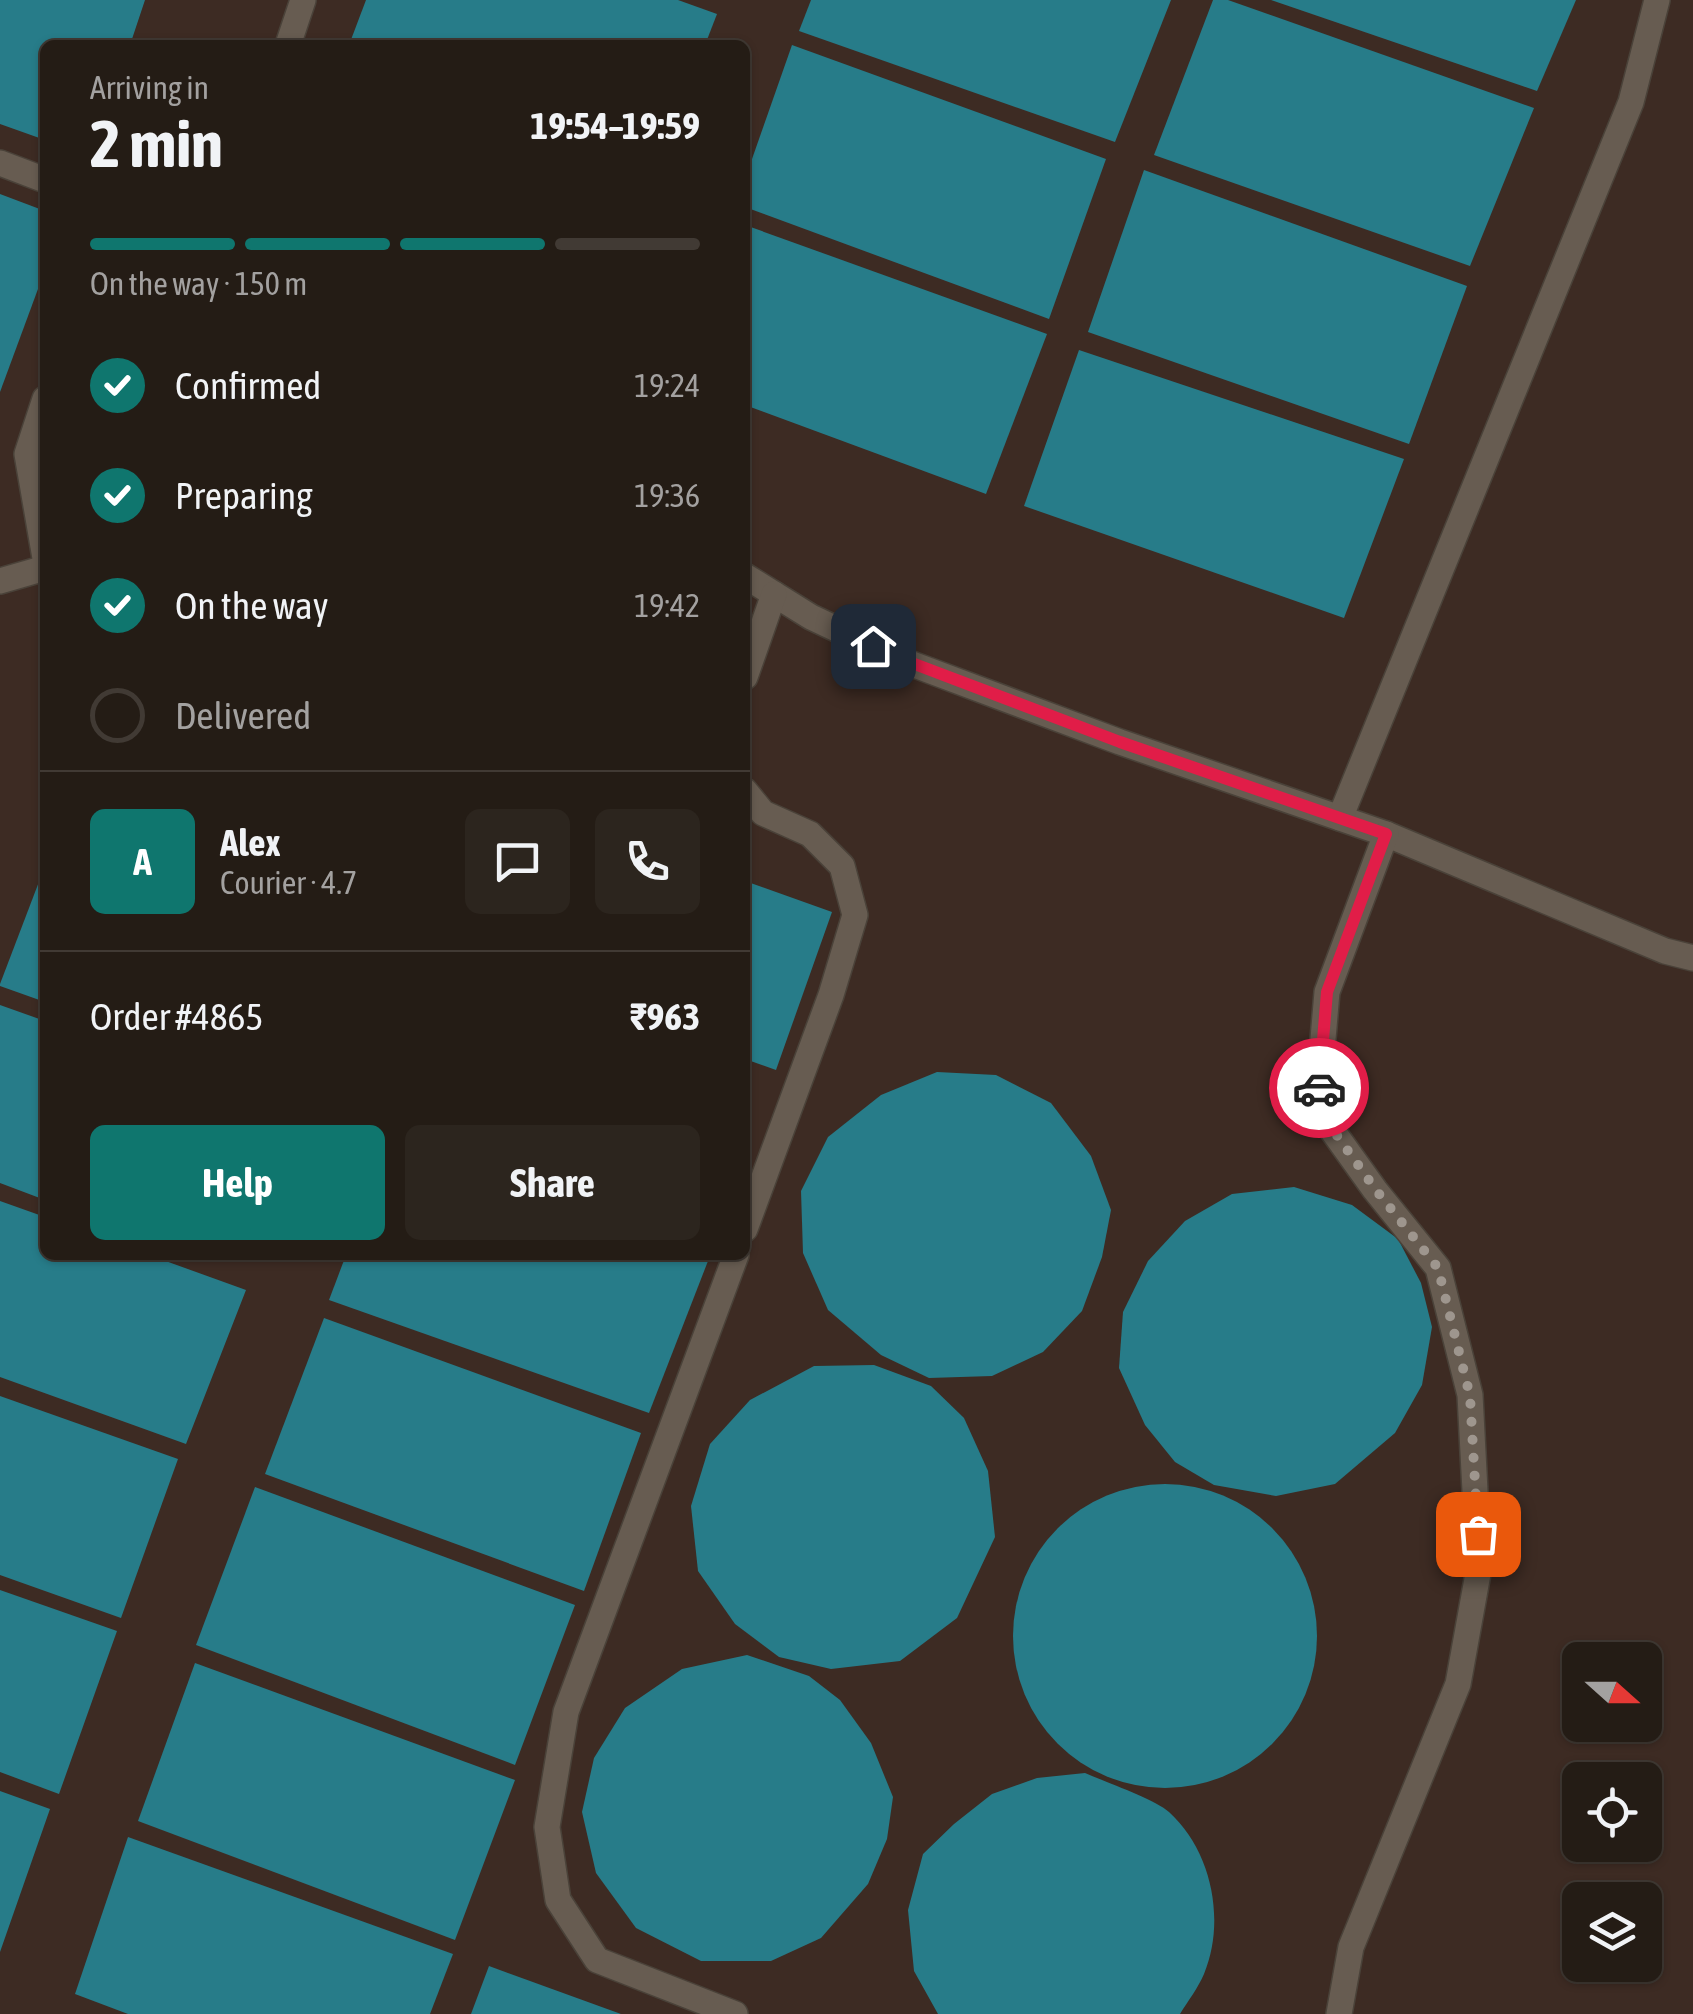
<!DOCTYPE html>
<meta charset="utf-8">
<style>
:root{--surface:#241c15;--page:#2c251e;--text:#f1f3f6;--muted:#a3a1a0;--line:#413a34;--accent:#0f766e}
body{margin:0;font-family:"Asap Condensed",sans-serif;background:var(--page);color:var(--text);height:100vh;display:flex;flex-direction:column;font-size:38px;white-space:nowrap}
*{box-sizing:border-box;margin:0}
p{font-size:32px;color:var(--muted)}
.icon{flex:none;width:55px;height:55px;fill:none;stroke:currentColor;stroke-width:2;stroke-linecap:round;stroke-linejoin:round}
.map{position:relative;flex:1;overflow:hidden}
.side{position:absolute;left:40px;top:40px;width:710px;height:1220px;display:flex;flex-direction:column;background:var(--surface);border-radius:15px;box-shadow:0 2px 8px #0004,0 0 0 2px var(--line)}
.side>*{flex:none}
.needle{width:65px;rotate:111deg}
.buttons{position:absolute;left:1562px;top:1642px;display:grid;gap:20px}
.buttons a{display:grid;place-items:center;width:100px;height:100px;border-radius:15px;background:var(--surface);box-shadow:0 2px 8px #0004,0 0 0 2px var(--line);font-size:50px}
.pin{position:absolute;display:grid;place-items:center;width:85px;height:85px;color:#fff;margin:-42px;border-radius:20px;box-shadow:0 5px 15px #0006}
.courier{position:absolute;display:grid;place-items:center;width:100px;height:100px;margin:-50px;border:8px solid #e11d48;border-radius:50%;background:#fff;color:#222;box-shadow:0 2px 12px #0007}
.summary em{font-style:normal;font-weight:700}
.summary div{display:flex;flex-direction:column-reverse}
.summary{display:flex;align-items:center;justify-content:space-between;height:170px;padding:0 50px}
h1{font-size:65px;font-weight:700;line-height:75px}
.bar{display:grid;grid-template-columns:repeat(4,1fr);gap:15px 10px;align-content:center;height:120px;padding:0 50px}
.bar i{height:12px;border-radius:8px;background:var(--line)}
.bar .current{background:var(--accent)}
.bar p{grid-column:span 4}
.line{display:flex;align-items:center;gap:25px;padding:0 50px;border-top:2px solid var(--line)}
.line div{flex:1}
.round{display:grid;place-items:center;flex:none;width:105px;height:105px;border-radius:15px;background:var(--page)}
ol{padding:0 50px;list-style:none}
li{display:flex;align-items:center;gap:30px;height:110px}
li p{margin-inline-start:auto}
li .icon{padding:10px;border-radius:50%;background:var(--accent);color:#fff;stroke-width:4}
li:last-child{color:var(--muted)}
li i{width:55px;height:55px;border:5px solid var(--line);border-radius:50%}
.cta{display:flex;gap:20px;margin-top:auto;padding:20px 50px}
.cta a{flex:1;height:115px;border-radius:15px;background:var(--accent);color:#fff;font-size:40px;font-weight:700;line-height:115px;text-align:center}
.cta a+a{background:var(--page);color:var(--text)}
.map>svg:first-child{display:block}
</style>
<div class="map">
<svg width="1693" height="2014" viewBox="0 0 1693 2014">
<rect width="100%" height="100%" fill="#30261c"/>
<path fill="#3d2b23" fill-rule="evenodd" d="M 0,0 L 1693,0 L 1693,2014 L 0,2014 ZM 45,45 L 745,45 L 745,1255 L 45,1255 ZM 1580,1660 L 1645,1660 L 1645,1725 L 1580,1725 ZM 1580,1780 L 1645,1780 L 1645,1845 L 1580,1845 ZM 1580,1900 L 1645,1900 L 1645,1965 L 1580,1965 Z"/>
<g fill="#277c89">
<path d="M 0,0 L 145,0 L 130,45 L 45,45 L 45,140 L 0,124 Z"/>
<path d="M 366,0 L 678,0 L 717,14 L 705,45 L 349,45 Z"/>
<path d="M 811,0 L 1171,0 L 1115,142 L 799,31 Z"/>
<path d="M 1213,0 L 1228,0 L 1534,108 L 1470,266 L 1154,155 Z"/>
<path d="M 1271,0 L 1576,0 L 1537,91 Z"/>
<path d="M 792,45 L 1106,159 L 1049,319 L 745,207 L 745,179 Z"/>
<path d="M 1144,170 L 1467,286 L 1409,444 L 1088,332 Z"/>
<path d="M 0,194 L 45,211 L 45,270 L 0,392 Z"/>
<path d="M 745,225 L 1047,334 L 986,494 L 745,405 Z"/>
<path d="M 1079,350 L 1404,459 L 1344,618 L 1024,506 Z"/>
<path d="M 45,866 L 45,1002 L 0,986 L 0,984 Z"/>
<path d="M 745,881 L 832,912 L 776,1070 L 745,1059 Z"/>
<path d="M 0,1005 L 45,1021 L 45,1200 L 0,1183 Z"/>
<path d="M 937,1072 L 996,1075 L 1051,1103 L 1091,1156 L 1111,1210 L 1102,1257 L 1082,1311 L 1043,1352 L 992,1376 L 929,1378 L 881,1355 L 828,1310 L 803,1253 L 801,1191 L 828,1137 L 881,1095 Z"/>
<path d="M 1294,1187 L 1352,1205 L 1398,1239 L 1421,1283 L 1432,1327 L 1422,1385 L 1395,1433 L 1335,1484 L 1276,1496 L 1214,1485 L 1175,1462 L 1145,1425 L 1119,1368 L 1123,1312 L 1148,1261 L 1185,1221 L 1232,1194 Z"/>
<path d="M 0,1201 L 45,1217 L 45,1255 L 149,1255 L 246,1290 L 186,1444 L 0,1377 Z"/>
<path d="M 346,1255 L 692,1255 L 708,1261 L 649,1413 L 329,1300 Z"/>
<path d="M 324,1318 L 641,1433 L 584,1591 L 265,1474 Z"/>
<path d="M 874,1365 L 931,1386 L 964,1418 L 988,1471 L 995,1537 L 957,1618 L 900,1661 L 831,1669 L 779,1657 L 735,1624 L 698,1571 L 691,1506 L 710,1444 L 750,1400 L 814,1366 Z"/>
<path d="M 0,1396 L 178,1459 L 121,1618 L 0,1575 Z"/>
<circle cx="1165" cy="1636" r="152"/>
<path d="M 255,1487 L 575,1605 L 515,1765 L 196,1645 Z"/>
<path d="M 0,1590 L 117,1631 L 59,1794 L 0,1772 Z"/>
<path d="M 747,1655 L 809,1676 L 840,1700 L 871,1743 L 893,1797 L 887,1839 L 868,1884 L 821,1938 L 771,1961 L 701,1961 L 636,1928 L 596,1873 L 582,1812 L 594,1758 L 625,1708 L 682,1669 Z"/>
<path d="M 195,1663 L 515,1780 L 455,1940 L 138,1821 Z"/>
<path d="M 1085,1773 C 1105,1782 1155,1799 1169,1812 C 1212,1851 1226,1921 1204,1974 C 1198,1988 1188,2001 1180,2014 L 938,2014 L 914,1971 L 908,1910 L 923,1854 L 954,1824 L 992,1794 L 1037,1778 Z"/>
<path d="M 0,1791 L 50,1809 L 0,1952 Z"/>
<path d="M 128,1837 L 453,1954 L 430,2014 L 128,2014 L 75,1994 Z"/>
<path d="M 489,1966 L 621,2014 L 471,2014 Z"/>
</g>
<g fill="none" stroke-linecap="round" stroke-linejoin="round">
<g stroke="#4a4239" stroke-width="28">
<g id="minor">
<path d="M 288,45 L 303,0"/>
<path d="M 0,163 L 45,180"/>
<path d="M 45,399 L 27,454 L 45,558"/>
<path d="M 745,576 L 811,617 L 904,661 L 1120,742 L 1386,834 L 1665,951 L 1693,958"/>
<path d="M 0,581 L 45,568"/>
<path d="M 745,677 L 774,594"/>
<path d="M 745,791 L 763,813 L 810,834 L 842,866 L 855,915 L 831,995 L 745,1229"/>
<path d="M 1340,818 L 1631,102 L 1657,0"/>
<path d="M 735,2014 L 597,1960 L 558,1900 L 547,1827 L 566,1712 L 736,1255"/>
<path d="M 1339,2014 L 1351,1947 L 1458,1684 L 1479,1568 L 1470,1395 L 1438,1268 L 1375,1190 L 1317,1109 L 1327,992 L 1386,834"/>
</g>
</g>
<use href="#minor" stroke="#675c51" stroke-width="25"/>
</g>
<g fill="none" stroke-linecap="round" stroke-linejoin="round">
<path stroke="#9e968e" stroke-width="10" stroke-dasharray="0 18" d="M 1319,1088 L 1318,1109 L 1376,1190 L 1438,1268 L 1470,1396 L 1478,1534"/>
<path stroke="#e11d48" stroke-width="12" d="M 873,646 L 904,660 L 1120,742 L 1386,834 L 1327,992 L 1319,1088"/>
</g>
</svg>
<div class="buttons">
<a><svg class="needle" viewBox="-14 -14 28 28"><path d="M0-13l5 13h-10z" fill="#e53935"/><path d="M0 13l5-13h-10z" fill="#a3a1a0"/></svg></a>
<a><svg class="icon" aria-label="locate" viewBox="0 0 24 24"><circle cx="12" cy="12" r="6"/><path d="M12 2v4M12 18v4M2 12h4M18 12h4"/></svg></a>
<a><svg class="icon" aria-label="layers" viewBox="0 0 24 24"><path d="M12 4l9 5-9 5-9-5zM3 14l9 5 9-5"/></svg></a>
</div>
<div class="pin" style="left:1478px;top:1534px;background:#ea580c"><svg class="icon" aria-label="bag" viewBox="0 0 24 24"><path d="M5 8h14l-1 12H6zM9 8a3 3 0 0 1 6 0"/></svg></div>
<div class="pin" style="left:873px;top:646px;background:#1f2937"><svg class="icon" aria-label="home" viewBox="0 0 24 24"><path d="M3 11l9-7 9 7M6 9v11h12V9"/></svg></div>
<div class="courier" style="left:1319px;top:1088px"><svg class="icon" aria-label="car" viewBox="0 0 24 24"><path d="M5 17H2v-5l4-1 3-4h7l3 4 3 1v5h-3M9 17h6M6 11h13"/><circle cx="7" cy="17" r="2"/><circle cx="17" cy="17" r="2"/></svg></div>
<section class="side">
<div class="summary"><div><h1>2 min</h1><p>Arriving in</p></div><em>19:54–19:59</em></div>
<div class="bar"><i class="current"></i><i class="current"></i><i class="current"></i><i></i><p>On the way · 150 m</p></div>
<ol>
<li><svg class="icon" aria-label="check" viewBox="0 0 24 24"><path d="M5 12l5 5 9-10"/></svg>Confirmed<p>19:24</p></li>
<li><svg class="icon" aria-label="check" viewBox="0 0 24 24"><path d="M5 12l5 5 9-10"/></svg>Preparing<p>19:36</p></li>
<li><svg class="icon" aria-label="check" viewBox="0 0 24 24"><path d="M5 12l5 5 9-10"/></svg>On the way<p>19:42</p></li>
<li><i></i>Delivered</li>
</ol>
<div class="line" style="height:180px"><b class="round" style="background:var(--accent);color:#fff">A</b><div><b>Alex</b><p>Courier · 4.7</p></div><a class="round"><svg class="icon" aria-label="chat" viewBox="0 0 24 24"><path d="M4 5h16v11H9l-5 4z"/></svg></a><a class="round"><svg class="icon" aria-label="phone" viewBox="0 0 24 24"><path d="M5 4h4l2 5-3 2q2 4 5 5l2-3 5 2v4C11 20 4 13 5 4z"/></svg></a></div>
<div class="line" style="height:130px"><div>Order #4865</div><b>₹963</b></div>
<div class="cta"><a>Help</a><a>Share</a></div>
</section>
</div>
